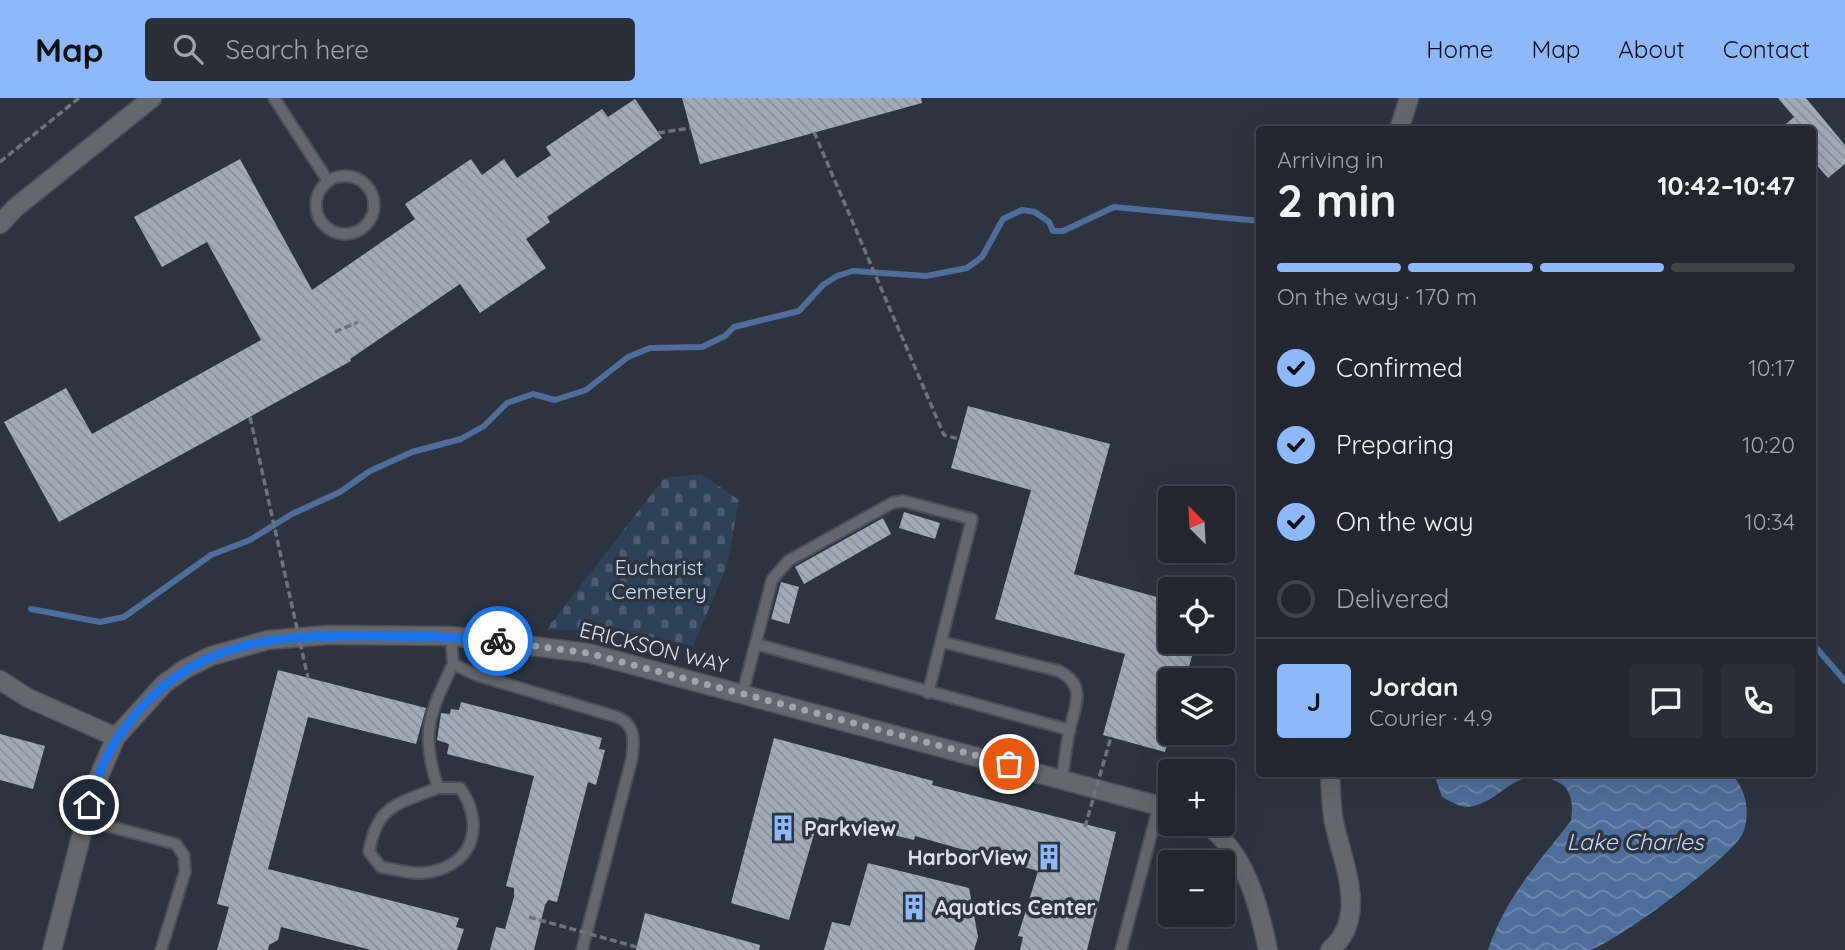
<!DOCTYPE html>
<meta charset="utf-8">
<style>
:root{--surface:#22272f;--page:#2a2f37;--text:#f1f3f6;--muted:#a2a5aa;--line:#3f444b;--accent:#8db9fc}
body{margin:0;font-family:Quicksand,sans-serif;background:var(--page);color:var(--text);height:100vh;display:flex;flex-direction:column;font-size:26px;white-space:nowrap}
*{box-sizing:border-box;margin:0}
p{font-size:23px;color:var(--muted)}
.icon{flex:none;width:38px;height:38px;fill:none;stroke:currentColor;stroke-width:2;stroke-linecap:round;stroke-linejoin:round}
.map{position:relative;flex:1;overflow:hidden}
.drawer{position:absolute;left:1256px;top:28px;width:560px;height:651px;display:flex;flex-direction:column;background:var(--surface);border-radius:7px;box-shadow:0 7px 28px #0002,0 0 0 2px var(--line)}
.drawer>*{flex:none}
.needle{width:46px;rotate:336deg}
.buttons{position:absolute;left:1158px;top:388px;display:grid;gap:14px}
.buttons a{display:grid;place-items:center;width:77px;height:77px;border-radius:7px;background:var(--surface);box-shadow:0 7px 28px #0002,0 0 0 2px var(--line);font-size:35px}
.pin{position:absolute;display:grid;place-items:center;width:60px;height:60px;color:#fff;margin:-30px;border:4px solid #fff;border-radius:50%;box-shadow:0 2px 7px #0007}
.courier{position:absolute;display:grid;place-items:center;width:70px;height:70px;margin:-35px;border:5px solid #1a73e8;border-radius:50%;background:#fff;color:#222;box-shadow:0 2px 9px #0007}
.headline em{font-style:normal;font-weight:700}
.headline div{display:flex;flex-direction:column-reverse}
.headline{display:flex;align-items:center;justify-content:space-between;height:119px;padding:0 21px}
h1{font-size:46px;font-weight:700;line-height:52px}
.bar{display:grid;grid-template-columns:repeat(4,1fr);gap:10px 7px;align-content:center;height:84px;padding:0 21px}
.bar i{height:9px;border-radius:5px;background:var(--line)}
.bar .on{background:var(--accent)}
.bar p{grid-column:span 4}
.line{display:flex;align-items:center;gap:18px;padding:0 21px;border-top:2px solid var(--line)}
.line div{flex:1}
.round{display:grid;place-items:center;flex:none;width:74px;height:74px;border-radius:7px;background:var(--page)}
ol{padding:0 21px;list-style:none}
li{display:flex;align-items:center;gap:21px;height:77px}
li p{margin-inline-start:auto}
li .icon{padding:7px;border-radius:50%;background:var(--accent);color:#111;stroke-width:4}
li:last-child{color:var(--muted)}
li i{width:38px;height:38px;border:4px solid var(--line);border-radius:50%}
header{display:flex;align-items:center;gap:42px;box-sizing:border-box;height:98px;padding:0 35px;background:var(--accent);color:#111}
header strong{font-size:33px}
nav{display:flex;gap:38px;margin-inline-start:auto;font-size:24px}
.search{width:490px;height:63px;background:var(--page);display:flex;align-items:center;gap:18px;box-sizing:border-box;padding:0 24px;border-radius:7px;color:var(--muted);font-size:26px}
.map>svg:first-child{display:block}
</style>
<header>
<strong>Map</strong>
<div class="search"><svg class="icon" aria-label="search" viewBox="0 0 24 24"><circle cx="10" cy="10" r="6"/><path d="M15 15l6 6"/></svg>Search here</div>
<nav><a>Home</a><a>Map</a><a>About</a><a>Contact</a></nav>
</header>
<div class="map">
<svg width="1845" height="852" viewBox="0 0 1845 852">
<defs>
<pattern id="cemetery-stones" width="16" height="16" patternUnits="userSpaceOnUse" patternTransform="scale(1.75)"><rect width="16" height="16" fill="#2f4059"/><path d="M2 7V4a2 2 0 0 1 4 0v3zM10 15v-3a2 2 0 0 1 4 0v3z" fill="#4d5b71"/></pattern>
<pattern id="water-waves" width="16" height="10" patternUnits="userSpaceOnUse" patternTransform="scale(1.75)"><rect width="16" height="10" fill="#4f6d9a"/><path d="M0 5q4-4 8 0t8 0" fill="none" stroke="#7088ad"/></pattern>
<pattern id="building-back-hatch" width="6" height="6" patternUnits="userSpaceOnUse" patternTransform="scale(1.75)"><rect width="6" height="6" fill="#a1aab7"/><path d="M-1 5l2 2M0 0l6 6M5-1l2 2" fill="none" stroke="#89909b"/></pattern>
</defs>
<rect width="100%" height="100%" fill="#2d343f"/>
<path fill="url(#cemetery-stones)" d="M 701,376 L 739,402 L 727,468 L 693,548 L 616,532 L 546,532 L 664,380 Z"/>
<path fill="url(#water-waves)" d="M 1434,676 L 1731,676 C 1746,690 1751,715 1743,735 C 1734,758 1615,845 1590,852 C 1573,852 1510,852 1488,852 C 1505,800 1538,765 1571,723 C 1573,709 1573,691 1558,684 C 1517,663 1501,706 1468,709 C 1459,709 1450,703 1442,699 Z"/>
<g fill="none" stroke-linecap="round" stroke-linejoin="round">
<g stroke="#4f6d9a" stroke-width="6">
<path d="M 31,511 L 100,524 L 124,519 L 211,457 L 250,442 L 292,416 L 340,394 L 370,373 L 412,354 L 461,341 L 484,328 L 507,305 L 533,296 L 555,302 L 586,292 L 628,259 L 650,250 L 702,249 L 725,238 L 734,229 L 799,213 L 823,187 L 837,178 L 853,173 L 926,178 L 967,170 L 982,159 L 1003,121 L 1022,112 L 1035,114 L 1049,124 L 1053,133 L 1063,133 L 1114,109 L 1260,123"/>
<path d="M 1813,546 L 1845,583"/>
</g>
</g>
<g fill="url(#building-back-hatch)">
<path d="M 682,0 L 921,0 L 922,5 L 700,66 Z"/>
<path d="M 1778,0 L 1806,0 L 1845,47 L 1845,66 L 1828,80 L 1813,63 L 1813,32 L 1779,32 L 1794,19 Z"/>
<path d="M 635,1 L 662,40 L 547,119 L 550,124 L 526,141 L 546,170 L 480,215 L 460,186 L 350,261 L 351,263 L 59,424 L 4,324 L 66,290 L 92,336 L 261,242 L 207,144 L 162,169 L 134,119 L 240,61 L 312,192 L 415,121 L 405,106 L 471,61 L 482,77 L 504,61 L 517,80 L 551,57 L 546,49 L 602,11 L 608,19 Z"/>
<path d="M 968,308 L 1110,346 L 1074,476 L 1171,503 L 1171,544 L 1196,544 L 1185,583 L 1171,583 L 1171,634 L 1165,654 L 1103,637 L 1125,556 L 995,521 L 1031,392 L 951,370 Z"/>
<path d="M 904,414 L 940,425 L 935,441 L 899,430 Z"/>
<path d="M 883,420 L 891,436 L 804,486 L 795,469 Z"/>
<path d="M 781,484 L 799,489 L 789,526 L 771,521 Z"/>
<path d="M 278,572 L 426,610 L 416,646 L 308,619 L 268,771 L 459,820 L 456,829 L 464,831 L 457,852 L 371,852 L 281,829 L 278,842 L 269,847 L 268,852 L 217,852 L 229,809 L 217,806 Z"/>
<path d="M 461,604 L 602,640 L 599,651 L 605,652 L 596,687 L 588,684 L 557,804 L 548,802 L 545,807 L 534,852 L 490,852 L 496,829 L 505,831 L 514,799 L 514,790 L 506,788 L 534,678 L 447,656 L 449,646 L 437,642 L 441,615 L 450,616 L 451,611 L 459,612 Z"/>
<path d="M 0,636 L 45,648 L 33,691 L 0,682 Z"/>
<path d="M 774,640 L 933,683 L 932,687 L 1116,734 L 1087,852 L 1020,852 L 1023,839 L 1018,838 L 1038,773 L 915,738 L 914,742 L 819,719 L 789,822 L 731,805 Z"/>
<path d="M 868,765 L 969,790 L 978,839 L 974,852 L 824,852 L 832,824 L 850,828 Z"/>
<path d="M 645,815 L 760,847 L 759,852 L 636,852 Z"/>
</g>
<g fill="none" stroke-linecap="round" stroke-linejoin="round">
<g stroke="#49505a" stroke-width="14">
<g id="service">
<path d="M 274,0 L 328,83"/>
<circle cx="345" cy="107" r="29"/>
<path d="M 451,538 L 453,566 L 476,577 L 617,619 C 636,627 634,642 632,660 L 582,852"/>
<path d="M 942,544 L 1059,573 C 1086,587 1076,606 1070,630 C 1066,646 1065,663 1062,680"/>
<path d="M 756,546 L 1070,632"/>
<path d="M 743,594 L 772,482 L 788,463 L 892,405 L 903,403 L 972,421 L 928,595"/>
<path d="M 438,690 L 460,690 C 484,724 476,765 430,774 C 415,777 397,772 381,769 L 369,754 C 377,707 397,706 438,690 C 420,635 429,617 453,566"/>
<path d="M 85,722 L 176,746 L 184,758 L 185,774 L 161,852"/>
<path d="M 1121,852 L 1159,707"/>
</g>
</g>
<g stroke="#49505a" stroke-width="21">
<g id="minor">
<path d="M 1399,32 L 1409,0"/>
<path d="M 0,126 L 15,110 L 152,0"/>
<path d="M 0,582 L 28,600 L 116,639"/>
<path d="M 1207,726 C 1246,758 1258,804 1268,852"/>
<path d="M 52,852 L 93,692 L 116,639 L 164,586 L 185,571 L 211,558 L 268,542 L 328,537 L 451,538 L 588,555 L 1171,711"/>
<path d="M 1330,852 C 1371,818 1340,760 1333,719 C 1331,705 1331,690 1330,676"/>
</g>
</g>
<g stroke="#6d737d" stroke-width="3.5" stroke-dasharray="7 3.5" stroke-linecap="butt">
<path d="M 814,34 L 944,337 L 959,341"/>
<path d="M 658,35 L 690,30"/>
<path d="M 0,64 L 79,0"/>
<path d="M 335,234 L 358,224"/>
</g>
<use href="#service" stroke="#64676d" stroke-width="10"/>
<use href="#minor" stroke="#64676d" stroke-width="18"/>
<g stroke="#6d737d" stroke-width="3.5" stroke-dasharray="7 3.5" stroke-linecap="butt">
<path d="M 250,319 L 308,580"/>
<path d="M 1085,729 L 1111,639"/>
<path d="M 529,819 L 640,850"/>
</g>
</g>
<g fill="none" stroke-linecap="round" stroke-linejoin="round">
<path stroke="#9fa4ae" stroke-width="7" stroke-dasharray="0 12.6" d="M 498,543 L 588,555 L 1009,666"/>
<path stroke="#1a73e8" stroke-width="9" d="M 89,707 C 100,666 113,642 141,610 C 205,540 281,537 370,538 C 413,538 455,538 498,543"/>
</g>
<defs>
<g id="building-bare" transform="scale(2.1)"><path d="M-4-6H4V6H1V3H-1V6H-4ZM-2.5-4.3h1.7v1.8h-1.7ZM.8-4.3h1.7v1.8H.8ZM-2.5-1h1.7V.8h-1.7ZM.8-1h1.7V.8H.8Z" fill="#8db9fc" stroke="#2d343f" stroke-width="2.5" paint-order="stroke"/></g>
</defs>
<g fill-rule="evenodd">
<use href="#building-bare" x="783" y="730"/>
<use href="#building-bare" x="1049" y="759"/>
<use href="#building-bare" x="914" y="809"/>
</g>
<g text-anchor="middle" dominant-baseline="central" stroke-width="7" stroke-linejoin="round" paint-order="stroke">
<g font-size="21" fill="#c9dcf8" stroke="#2d343f">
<text x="659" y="469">Eucharist<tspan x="659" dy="24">Cemetery</tspan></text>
</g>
<g font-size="21" fill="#dde1e9" stroke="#2d343f">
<text transform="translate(654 549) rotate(14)">ERICKSON WAY</text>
</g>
<g font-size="21" font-weight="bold" fill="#dde1e9" stroke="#2d343f" text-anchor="start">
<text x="804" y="730">Parkview</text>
<text x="1028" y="759" text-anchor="end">HarborView</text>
<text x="935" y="809">Aquatics Center</text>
</g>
<g font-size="23" font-style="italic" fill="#c7d9f6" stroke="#2d343f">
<text x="1635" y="743">Lake Charles</text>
</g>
</g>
</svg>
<div class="buttons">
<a><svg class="needle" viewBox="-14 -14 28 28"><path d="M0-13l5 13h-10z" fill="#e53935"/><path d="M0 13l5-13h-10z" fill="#a2a5aa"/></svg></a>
<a><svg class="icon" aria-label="locate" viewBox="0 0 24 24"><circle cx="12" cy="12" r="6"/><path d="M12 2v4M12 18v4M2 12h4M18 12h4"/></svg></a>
<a><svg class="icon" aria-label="layers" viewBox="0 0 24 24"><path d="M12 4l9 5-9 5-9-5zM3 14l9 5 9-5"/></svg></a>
<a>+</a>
<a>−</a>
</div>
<div class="pin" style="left:1009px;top:666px;background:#ea580c"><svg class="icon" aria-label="bag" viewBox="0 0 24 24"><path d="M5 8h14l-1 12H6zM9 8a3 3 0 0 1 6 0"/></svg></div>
<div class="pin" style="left:89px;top:707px;background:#1f2937"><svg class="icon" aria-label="home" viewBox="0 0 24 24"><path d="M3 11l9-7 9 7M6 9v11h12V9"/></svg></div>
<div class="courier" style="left:498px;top:543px"><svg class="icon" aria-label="bike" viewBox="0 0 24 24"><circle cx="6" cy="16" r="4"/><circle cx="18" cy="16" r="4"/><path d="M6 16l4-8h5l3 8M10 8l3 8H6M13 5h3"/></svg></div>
<section class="drawer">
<div class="headline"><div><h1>2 min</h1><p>Arriving in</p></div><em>10:42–10:47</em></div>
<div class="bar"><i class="on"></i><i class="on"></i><i class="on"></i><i></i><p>On the way · 170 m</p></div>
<ol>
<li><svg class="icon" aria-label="check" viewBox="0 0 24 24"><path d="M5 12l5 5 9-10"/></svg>Confirmed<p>10:17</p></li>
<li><svg class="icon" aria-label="check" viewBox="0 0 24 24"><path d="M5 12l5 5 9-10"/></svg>Preparing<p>10:20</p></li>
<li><svg class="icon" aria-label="check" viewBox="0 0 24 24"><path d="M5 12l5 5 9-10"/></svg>On the way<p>10:34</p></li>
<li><i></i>Delivered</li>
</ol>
<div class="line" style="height:126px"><b class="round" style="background:var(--accent);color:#111">J</b><div><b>Jordan</b><p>Courier · 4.9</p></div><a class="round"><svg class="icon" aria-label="chat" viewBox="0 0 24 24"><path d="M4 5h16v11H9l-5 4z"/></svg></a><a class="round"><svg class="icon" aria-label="phone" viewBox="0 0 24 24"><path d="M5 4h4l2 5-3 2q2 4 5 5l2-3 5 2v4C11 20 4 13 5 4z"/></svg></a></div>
</section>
</div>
